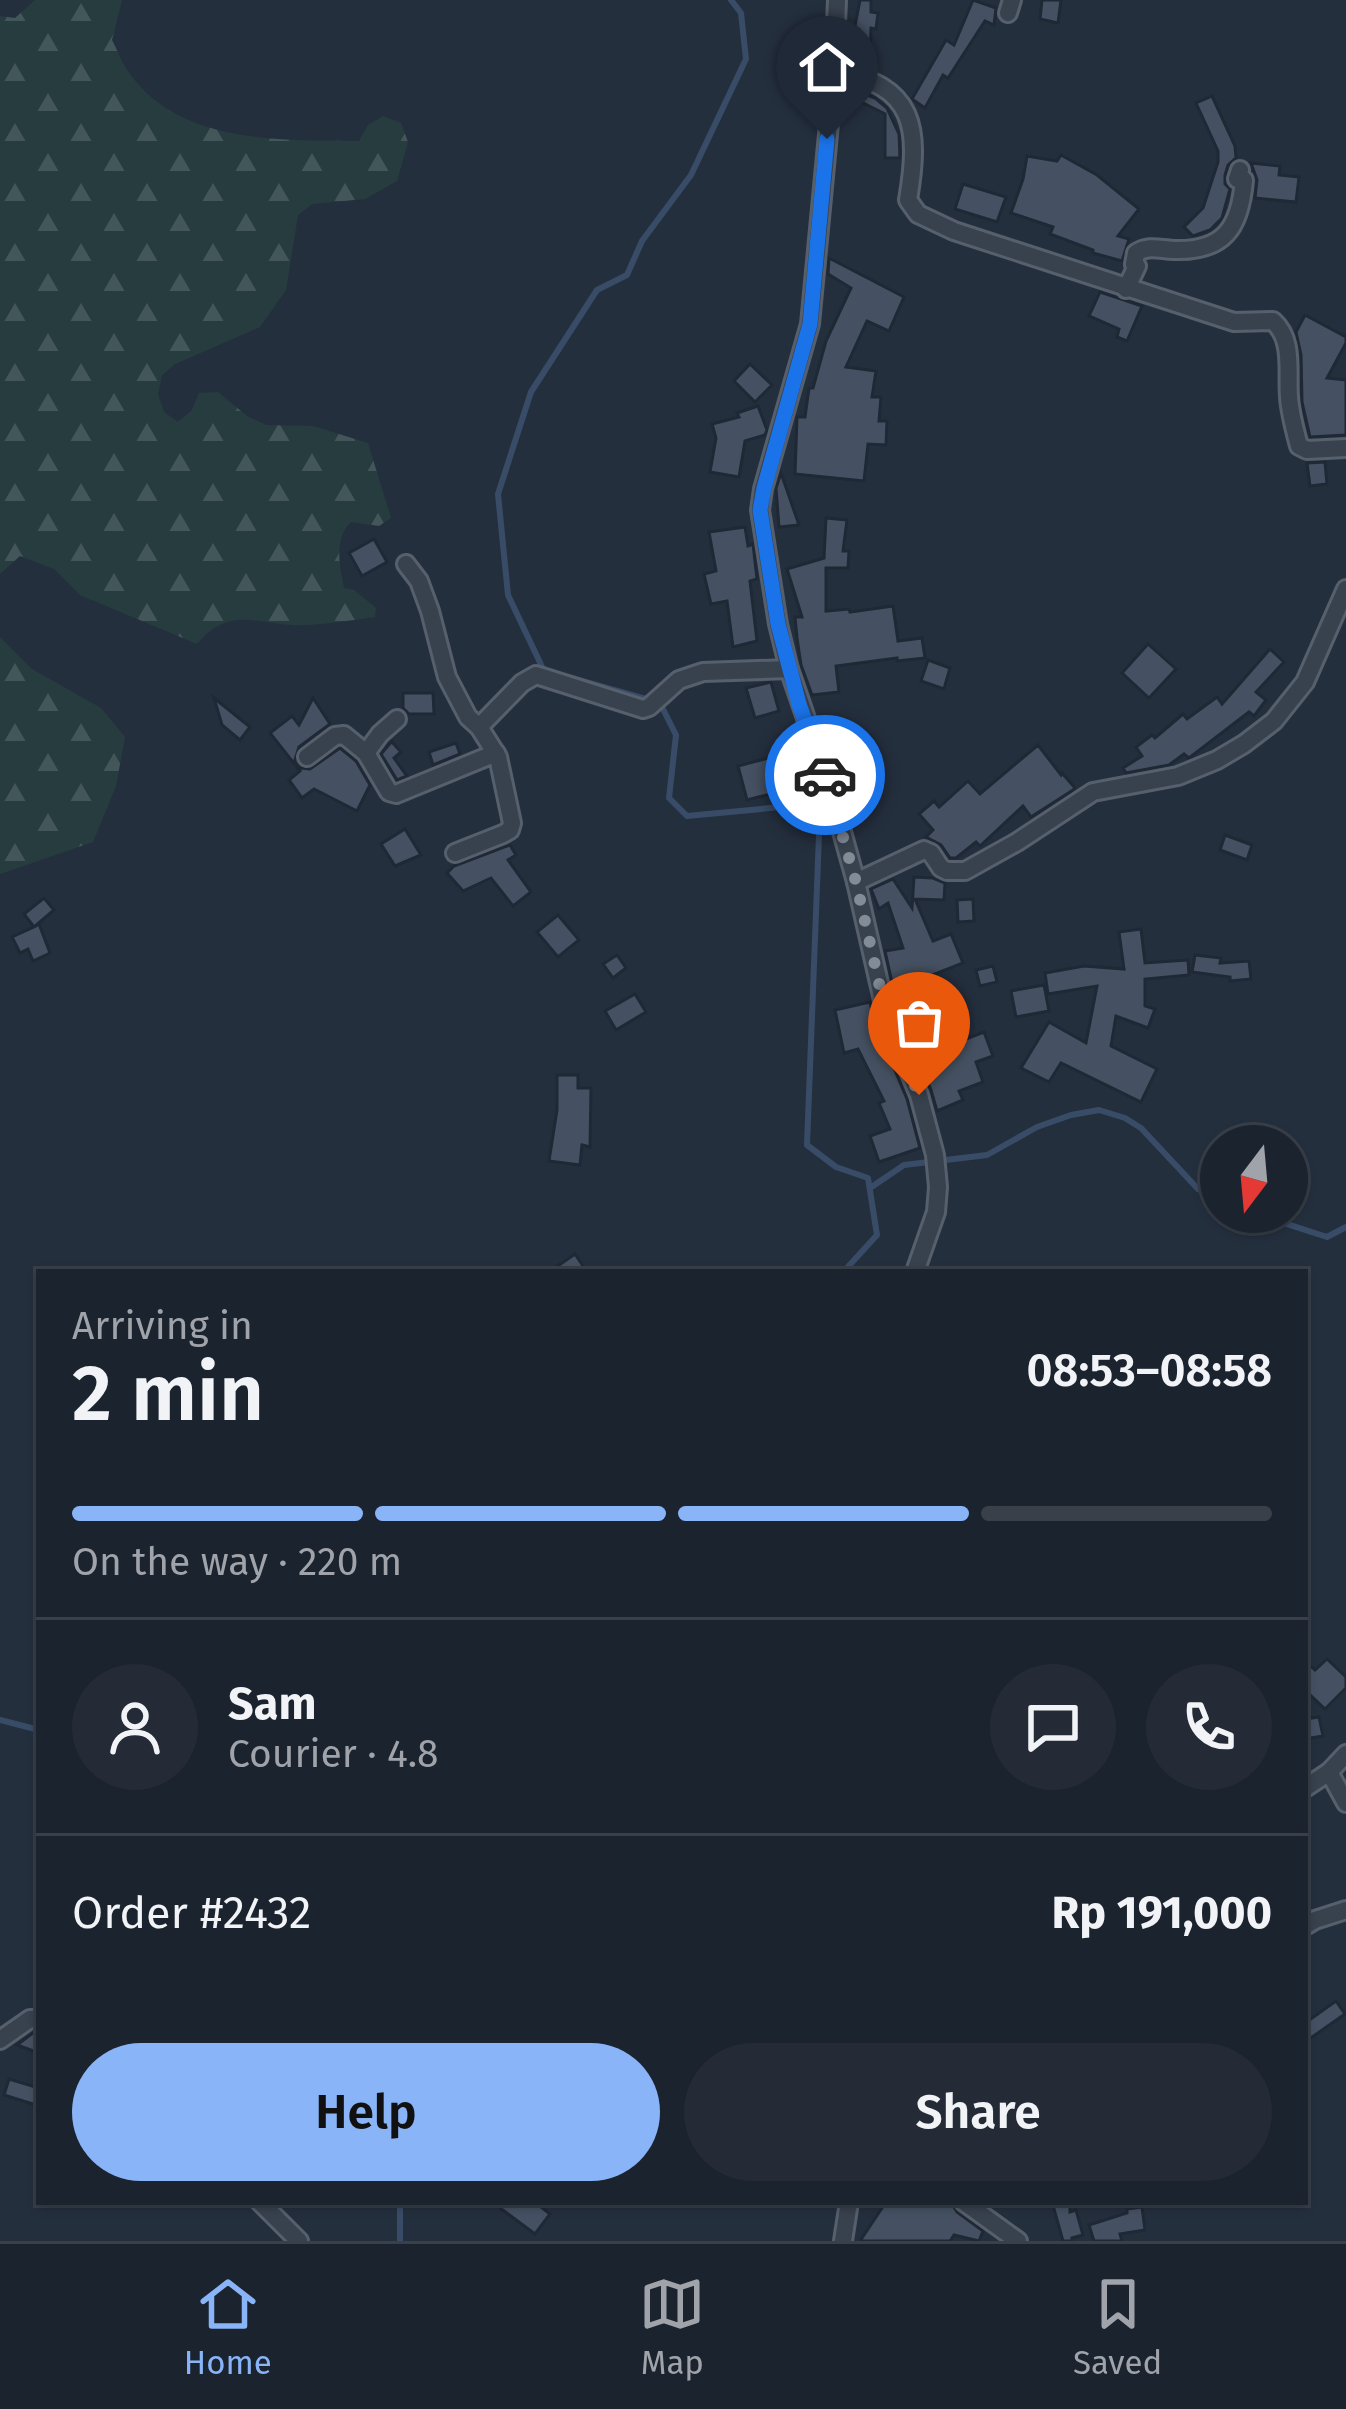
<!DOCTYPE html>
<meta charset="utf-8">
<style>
:root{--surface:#1b232e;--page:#242b36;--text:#f1f3f6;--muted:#a0a4aa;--line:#39404a;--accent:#8ab4f8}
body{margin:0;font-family:"Fira Sans",sans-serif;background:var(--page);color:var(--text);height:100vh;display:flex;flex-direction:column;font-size:45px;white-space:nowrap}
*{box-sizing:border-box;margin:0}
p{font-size:39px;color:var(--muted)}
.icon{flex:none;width:66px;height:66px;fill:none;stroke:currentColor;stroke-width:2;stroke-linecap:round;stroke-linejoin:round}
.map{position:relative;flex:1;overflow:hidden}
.side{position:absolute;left:36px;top:1269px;width:1272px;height:936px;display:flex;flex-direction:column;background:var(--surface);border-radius:0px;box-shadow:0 3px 9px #0004,0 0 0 3px var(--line)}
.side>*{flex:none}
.needle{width:78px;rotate:196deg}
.controls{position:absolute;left:1200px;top:1125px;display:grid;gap:24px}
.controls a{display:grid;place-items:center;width:108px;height:108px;border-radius:50%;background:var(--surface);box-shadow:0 3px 9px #0004,0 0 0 3px var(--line);font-size:60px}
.pin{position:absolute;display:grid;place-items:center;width:102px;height:102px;color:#fff;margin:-123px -51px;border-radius:50% 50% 50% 0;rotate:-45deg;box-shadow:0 0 12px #0007}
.pin .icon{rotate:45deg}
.courier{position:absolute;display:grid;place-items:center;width:120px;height:120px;margin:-60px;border:9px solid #1a73e8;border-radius:50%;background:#fff;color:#222;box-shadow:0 3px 15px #0007}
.head em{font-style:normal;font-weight:600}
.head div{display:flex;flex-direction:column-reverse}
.head{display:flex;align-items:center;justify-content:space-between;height:204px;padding:0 36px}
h1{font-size:78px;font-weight:600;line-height:90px}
.bar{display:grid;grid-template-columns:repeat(4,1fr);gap:18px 12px;align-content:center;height:144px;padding:0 36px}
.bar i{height:15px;border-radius:9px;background:var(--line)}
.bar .selected{background:var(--accent)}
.bar p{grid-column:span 4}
.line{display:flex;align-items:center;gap:30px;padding:0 36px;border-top:3px solid var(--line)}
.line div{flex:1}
.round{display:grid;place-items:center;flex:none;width:126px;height:126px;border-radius:63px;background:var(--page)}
.action{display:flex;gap:24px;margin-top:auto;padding:24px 36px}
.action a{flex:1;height:138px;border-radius:72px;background:var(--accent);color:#111;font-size:48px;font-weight:600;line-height:138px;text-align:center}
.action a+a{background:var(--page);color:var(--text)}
.dock{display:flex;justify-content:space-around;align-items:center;height:168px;border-top:3px solid var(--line);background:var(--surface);font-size:33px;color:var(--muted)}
.dock a{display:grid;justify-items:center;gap:6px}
.dock .selected{color:var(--accent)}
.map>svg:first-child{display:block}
</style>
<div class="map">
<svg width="1346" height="2241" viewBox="0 0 1346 2241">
<defs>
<pattern id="forest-firs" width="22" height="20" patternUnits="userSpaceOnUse" patternTransform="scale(3)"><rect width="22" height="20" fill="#263c3f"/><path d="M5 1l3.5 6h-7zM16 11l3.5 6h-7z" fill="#435659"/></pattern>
</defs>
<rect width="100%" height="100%" fill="#242f3e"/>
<g fill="url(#forest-firs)">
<path d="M 35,0 L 122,0 L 112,40 C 118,51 122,64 130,74 C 181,145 282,140 359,141 L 368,125 L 383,116 L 401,123 L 408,142 L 397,181 L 365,199 L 312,204 L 298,215 L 286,290 L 260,327 L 175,364 L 162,375 L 158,394 L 164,412 L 178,422 L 192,410 L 199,393 L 218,392 L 247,416 L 266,425 L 313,426 L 368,443 L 391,518 L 379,526 L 351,522 C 333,539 340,566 344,588 L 354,590 L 376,608 L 375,617 C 352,620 329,624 306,625 C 262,628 232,602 197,644 L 80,595 L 54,569 L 20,556 L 0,574 L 0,16 L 15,18 Z"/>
<path d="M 0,637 L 32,669 L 101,708 L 125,737 L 116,786 L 93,842 L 0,874 Z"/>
</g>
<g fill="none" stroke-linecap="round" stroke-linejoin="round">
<g stroke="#394c67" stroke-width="6">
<path d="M 544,671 L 508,595 L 498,494 L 531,392 L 597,290 L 627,275 L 642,241 L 691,175 L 746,59 L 741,13 L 731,0"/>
<path d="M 568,677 L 660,703 L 676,735 L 669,798 L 687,816 L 792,806 L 820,809 L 807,1145 L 836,1167 L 868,1178 L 877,1235 L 846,1269 L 830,1272"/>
<path d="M 870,1188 L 904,1165 L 987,1155 L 1037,1127 L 1071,1115 L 1099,1110 L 1125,1118 L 1141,1128 L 1198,1189 L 1221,1199"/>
<path d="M 1250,1212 L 1327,1237 L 1346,1227"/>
<path d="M 0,1720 L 39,1730"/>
<path d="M 400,2241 L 400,2202"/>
</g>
</g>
<g fill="#455162" stroke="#1f2835" stroke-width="3">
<path d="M 860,0 L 871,0 L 871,12 L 878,13 L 876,29 L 871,28 L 870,61 L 853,61 L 853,36 Z"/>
<path d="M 973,0 L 996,8 L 994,25 L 985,21 L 948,78 L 943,75 L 925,108 L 912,99 L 946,40 L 954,45 Z"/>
<path d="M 1042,0 L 1061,0 L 1058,23 L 1040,19 Z"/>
<path d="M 847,87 L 875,98 L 887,108 L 899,134 L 900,158 L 885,158 L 885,114 L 845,94 Z"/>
<path d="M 1212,96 L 1235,146 L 1236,158 L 1228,165 L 1225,175 L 1225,184 L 1230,189 L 1222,218 L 1210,230 L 1193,236 L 1184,227 L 1203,208 L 1218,162 L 1218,151 L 1196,103 Z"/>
<path d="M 1061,155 L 1097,175 L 1139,209 L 1118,236 L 1129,239 L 1122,261 L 1093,253 L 1093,250 L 1050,234 L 1053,227 L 1011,213 L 1023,179 L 1027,156 L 1057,161 Z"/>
<path d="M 1251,163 L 1280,166 L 1279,175 L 1299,177 L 1296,202 L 1255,198 L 1257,180 Z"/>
<path d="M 963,184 L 1006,197 L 997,222 L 955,209 Z"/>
<path d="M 829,258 L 904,297 L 889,331 L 867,321 L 846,367 L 876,371 L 872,397 L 881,397 L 879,421 L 887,421 L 886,445 L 868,444 L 864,481 L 795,474 L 797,417 L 805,417 L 809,388 L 813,388 L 826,341 L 851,288 L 828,274 Z"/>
<path d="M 1100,292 L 1142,306 L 1127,341 L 1117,337 L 1119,329 L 1089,316 Z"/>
<path d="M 1305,315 L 1346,337 L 1346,343 L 1327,378 L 1346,380 L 1346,435 L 1310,437 L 1302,402 L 1301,355 L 1296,332 Z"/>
<path d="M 750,364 L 772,385 L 755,402 L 734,381 Z"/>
<path d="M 758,406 L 767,430 L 765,435 L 745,441 L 739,477 L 710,472 L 716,438 L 712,424 L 739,417 L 737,413 Z"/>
<path d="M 1325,462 L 1327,484 L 1310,486 L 1307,463 Z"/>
<path d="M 781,473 L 799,525 L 779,527 L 776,488 Z"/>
<path d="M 826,518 L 847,520 L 843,551 L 849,551 L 848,568 L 826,568 L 826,611 L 849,609 L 850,612 L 893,606 L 898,641 L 922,638 L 925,658 L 897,661 L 897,658 L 836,666 L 839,692 L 812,695 L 801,665 L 797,638 L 795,617 L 802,617 L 787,569 L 824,558 Z"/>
<path d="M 745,527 L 748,546 L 753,544 L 757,579 L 750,581 L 757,641 L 733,647 L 727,601 L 711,604 L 704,574 L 716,571 L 709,532 Z"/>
<path d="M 374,539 L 387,562 L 362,576 L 349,553 Z"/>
<path d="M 1148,644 L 1176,669 L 1149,698 L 1122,673 Z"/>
<path d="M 1270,649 L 1284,662 L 1256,692 L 1266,700 L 1254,716 L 1249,712 L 1189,758 L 1184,754 L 1169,765 L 1126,773 L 1123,768 L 1142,756 L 1136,747 L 1152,735 L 1155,738 L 1183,714 L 1187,719 L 1217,697 L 1222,704 Z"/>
<path d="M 928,660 L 950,668 L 944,689 L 921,681 Z"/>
<path d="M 771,682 L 779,711 L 755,718 L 746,688 Z"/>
<path d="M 403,693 L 433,693 L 434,714 L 409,714 L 403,708 Z"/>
<path d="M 214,698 L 250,727 L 240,740 L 222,725 Z"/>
<path d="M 313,698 L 330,724 L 299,747 L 295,760 L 301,768 L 310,769 L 340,748 L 356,761 L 370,785 L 357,811 L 314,789 L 302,798 L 289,780 L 300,771 L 270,733 L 292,716 L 299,725 Z"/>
<path d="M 393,740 L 392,742 L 401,752 L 394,758 L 407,776 L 397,780 L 381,754 Z"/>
<path d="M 456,743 L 460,754 L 433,765 L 429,752 Z"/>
<path d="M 1038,745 L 1061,775 L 1062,773 L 1075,788 L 1073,790 L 1031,817 L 1023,806 L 980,846 L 976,842 L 956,858 L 950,858 L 941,845 L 926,837 L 933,830 L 919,814 L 934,801 L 939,807 L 968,781 L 980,794 Z"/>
<path d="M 791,752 L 802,786 L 747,800 L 738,766 Z"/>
<path d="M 405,829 L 421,855 L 395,866 L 381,844 Z"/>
<path d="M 1225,835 L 1252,845 L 1247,860 L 1220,850 Z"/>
<path d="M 510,845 L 516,855 L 508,860 L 531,892 L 513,906 L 491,878 L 463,891 L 447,873 L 454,866 Z"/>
<path d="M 914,877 L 933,878 L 945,883 L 944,900 L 915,899 L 933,941 L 951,934 L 963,963 L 925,978 L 937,1035 L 962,1026 L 966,1039 L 984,1032 L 993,1056 L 976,1062 L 983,1082 L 959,1091 L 963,1100 L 937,1111 L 931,1090 L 899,1014 L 885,951 L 903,948 L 888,903 L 879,909 L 871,889 L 893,879 L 912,908 Z"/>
<path d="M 44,898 L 54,910 L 34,927 L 39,924 L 50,953 L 33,961 L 28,949 L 20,953 L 12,937 L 34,927 L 24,914 Z"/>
<path d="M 973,899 L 974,921 L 958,922 L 957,900 Z"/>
<path d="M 558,915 L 579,940 L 558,957 L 537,932 Z"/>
<path d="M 1141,929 L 1145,963 L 1188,960 L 1189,975 L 1145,979 L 1145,1006 L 1155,1009 L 1148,1028 L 1116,1016 L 1111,1046 L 1157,1069 L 1141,1102 L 1061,1063 L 1049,1082 L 1021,1068 L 1049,1022 L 1086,1043 L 1097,986 L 1048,994 L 1045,973 L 1084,966 L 1124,969 L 1119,932 Z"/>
<path d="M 617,955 L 626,968 L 613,978 L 603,964 Z"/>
<path d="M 1195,955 L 1221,958 L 1220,963 L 1249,961 L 1251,979 L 1230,981 L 1230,977 L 1192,972 Z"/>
<path d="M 993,966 L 997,982 L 980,986 L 976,970 Z"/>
<path d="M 1044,985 L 1049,1011 L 1016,1017 L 1011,991 Z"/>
<path d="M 635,994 L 646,1012 L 616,1030 L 605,1011 Z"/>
<path d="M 870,1002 L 875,1023 L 907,1099 L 920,1148 L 879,1162 L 870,1136 L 890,1129 L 879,1103 L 884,1101 L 858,1049 L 844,1053 L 835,1010 Z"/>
<path d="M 557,1075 L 578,1075 L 578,1088 L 591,1088 L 590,1147 L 582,1145 L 580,1165 L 549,1161 L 557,1110 Z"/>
<path d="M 575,1254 L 587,1272 L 549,1272 Z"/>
<path d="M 1327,1659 L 1346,1677 L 1346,1688 L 1325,1709 L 1305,1690 L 1305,1661 L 1315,1670 Z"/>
<path d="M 1319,1717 L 1323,1736 L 1305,1739 L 1305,1719 Z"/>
<path d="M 1336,2001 L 1345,2014 L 1305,2042 L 1305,2023 Z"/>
<path d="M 34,2032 L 39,2033 L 39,2053 L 17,2045 Z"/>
<path d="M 9,2079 L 39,2088 L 36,2105 L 4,2095 Z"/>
<path d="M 492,2202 L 535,2202 L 550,2214 L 535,2234 Z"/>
<path d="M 886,2202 L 951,2202 L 957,2212 L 983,2231 L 979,2241 L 954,2235 L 950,2241 L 860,2241 Z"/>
<path d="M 1052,2202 L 1070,2202 L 1070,2212 L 1076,2210 L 1083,2235 L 1072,2238 L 1072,2241 L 1063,2241 Z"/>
<path d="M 1142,2207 L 1145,2230 L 1120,2234 L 1122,2241 L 1094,2241 L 1089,2225 L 1127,2213 L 1127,2209 Z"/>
</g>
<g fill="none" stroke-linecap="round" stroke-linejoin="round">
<g stroke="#565f6c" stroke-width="22">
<g id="minor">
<path d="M 837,0 L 834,71 L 810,324 L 763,489 L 760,510 L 778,624 L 789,669 L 829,785 L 856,882 L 887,1018 L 919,1095 L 935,1155 L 938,1187 L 936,1212 L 915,1272"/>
<path d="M 1008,13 L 1012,0"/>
<path d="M 834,71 C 916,85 920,128 908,200 L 918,214 L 954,231 L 1234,322 L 1273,321 C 1294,340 1287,370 1289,397 C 1290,413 1295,431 1299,446 L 1307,450 L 1346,448"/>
<path d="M 1126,289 L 1137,266 L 1134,264 L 1136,253 C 1149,245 1158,249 1173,250 C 1224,252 1240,228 1244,180 L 1237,179 L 1240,170"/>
<path d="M 406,564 L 419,581 L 430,611 L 447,677 L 468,717 L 479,727 L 498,757 L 512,823 L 510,830 L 503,834 L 455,853"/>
<path d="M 479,727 L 522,683 L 536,675 L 643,709 L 649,707 L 679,680 L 703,672 L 789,669"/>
<path d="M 366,753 L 380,734 L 397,719"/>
<path d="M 307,757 L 335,736 L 344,735 L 366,753 L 389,792 L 396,794 L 496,753"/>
<path d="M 856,882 L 924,850 L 931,853 L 941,868 L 947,871 L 965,871 L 1017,842 L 1093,792 L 1178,776 L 1217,760 L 1244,744 L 1274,721 L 1305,682 L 1346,589"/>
<path d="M 1329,1772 L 1346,1803"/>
<path d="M 1305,1788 L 1329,1772 L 1346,1754"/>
<path d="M 1305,1926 L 1315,1920 L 1346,1910"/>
<path d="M 0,2040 L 30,2019 L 39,2019"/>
<path d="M 260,2202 L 299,2241"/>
<path d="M 964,2202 L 1018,2241"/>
<path d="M 843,2241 L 849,2202"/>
</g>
</g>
<use href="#minor" stroke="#38414e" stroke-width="16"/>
</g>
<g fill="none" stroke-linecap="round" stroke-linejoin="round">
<path stroke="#828b98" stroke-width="12" stroke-dasharray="0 21.6" d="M 825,775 L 856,882 L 887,1018 L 919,1095"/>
<path stroke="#1a73e8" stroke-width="15" d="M 825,775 L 799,704 L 778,624 L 760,510 L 764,488 L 810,324 L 827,139"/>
</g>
</svg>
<div class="controls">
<a><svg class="needle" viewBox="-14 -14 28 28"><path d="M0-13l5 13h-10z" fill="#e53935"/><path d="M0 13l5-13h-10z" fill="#a0a4aa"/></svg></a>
</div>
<div class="pin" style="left:919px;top:1095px;background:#ea580c"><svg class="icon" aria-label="bag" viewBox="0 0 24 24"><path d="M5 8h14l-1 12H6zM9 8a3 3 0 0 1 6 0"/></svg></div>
<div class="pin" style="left:827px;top:139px;background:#1f2937"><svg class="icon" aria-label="home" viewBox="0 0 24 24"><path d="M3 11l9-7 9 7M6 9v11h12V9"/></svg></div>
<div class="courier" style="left:825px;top:775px"><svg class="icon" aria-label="car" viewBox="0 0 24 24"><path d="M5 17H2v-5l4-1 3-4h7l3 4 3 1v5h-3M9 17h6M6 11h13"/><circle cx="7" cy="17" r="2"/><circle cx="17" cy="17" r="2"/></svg></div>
<section class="side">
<div class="head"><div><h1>2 min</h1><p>Arriving in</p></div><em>08:53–08:58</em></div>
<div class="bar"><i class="selected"></i><i class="selected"></i><i class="selected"></i><i></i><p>On the way · 220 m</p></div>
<div class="line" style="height:216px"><a class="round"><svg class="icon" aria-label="person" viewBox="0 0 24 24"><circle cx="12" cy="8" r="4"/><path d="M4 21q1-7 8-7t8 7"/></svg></a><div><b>Sam</b><p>Courier · 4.8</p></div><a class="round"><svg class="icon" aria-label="chat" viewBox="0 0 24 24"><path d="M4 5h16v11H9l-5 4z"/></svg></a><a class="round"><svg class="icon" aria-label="phone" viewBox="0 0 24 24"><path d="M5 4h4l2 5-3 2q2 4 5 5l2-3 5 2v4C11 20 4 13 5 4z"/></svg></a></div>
<div class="line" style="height:156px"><div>Order #2432</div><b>Rp 191,000</b></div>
<div class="action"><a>Help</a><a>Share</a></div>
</section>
</div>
<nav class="dock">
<a class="selected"><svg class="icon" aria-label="home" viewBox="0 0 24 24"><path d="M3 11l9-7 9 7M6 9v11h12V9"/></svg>Home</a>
<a><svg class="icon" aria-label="map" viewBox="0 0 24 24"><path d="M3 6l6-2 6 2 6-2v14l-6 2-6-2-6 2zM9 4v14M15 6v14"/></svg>Map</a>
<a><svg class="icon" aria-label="saved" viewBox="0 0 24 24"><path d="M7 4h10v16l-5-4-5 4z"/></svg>Saved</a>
</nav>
